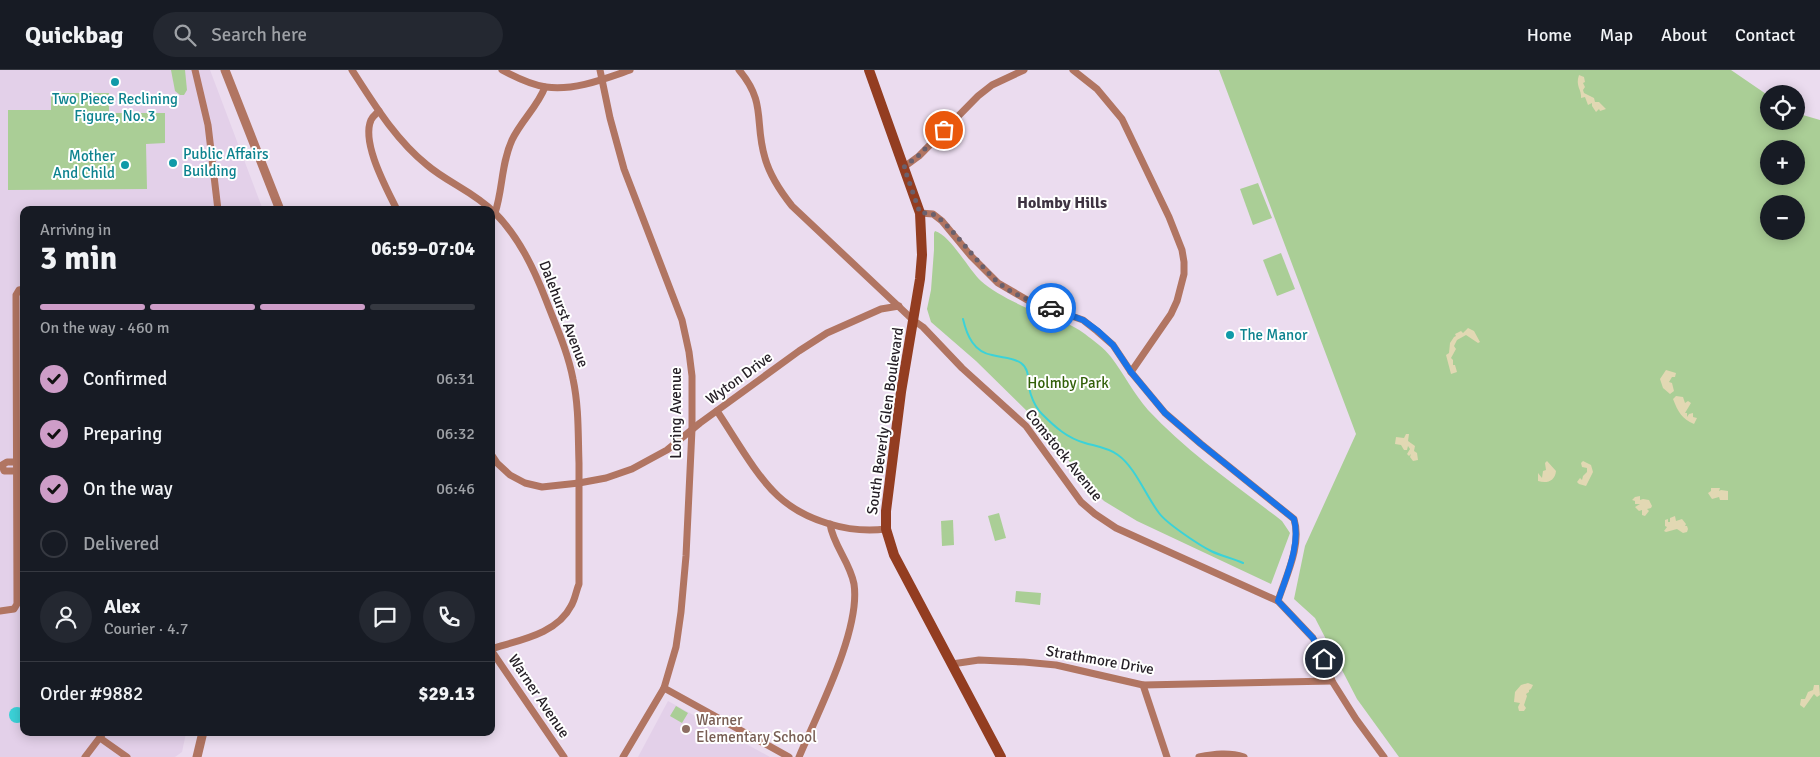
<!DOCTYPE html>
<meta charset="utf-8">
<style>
:root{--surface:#171b24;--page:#242831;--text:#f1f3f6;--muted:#9ea1a6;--line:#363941;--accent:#ce9dc8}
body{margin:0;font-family:Signika,sans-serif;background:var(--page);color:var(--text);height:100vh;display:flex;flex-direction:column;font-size:19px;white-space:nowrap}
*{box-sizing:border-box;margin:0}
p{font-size:16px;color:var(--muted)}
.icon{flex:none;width:28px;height:28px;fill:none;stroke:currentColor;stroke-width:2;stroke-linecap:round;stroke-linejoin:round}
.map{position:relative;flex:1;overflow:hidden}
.drawer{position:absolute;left:20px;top:136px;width:475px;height:530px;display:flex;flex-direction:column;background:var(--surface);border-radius:10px;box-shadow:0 2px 12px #0003}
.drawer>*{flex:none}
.fabs{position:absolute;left:1760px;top:15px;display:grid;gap:10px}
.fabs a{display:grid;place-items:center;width:45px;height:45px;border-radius:50%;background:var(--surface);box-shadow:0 2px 12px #0003;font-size:25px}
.pin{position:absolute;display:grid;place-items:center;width:42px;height:42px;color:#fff;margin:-21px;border:2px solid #fff;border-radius:50%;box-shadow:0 1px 5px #0007}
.courier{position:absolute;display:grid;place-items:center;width:50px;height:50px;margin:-25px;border:4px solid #1a73e8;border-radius:50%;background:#fff;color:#222;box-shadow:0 1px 6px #0007}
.overview em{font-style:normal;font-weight:800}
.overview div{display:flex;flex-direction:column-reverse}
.overview{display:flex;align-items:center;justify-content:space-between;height:85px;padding:0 20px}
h1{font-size:32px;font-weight:800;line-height:38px}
.bar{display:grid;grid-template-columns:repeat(4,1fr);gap:8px 5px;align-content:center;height:60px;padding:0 20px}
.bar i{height:6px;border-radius:4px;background:var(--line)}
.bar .on{background:var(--accent)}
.bar p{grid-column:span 4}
.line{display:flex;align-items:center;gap:12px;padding:0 20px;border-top:1px solid var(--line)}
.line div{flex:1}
.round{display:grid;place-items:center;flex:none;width:52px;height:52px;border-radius:26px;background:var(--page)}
ol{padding:0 20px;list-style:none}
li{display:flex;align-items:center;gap:15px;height:55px}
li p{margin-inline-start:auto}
li .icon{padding:5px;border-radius:50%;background:var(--accent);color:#111;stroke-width:4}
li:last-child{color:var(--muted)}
li i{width:28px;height:28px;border:2px solid var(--line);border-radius:50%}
header{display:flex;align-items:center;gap:30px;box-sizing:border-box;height:70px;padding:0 25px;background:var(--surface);border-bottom:1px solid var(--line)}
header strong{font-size:24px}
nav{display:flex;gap:28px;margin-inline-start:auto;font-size:18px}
.search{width:350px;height:45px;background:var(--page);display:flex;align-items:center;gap:12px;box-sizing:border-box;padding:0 18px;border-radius:28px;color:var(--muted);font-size:19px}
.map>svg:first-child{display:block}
</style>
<header>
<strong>Quickbag</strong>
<div class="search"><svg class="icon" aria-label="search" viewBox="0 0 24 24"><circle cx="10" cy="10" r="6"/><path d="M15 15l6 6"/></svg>Search here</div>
<nav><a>Home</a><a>Map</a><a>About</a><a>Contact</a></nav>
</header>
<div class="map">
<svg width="1820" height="687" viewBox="0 0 1820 687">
<rect width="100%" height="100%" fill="#ebdcef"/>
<g fill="#e3d0e9">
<path d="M 0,0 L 210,0 L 263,140 L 24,140 L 24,662 L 186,663 L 182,682 L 175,687 L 0,687 Z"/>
<path d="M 668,631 L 770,687 L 638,687 Z"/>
</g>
<g fill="#aace96" fill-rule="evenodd">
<path d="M 171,0 L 185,0 L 187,20 L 184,25 L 180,25 L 175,21 Z"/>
<path d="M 1219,0 L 1731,0 L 1769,26 L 1769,51 L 1796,51 L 1796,43 L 1820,50 L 1820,687 L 1399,687 L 1357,629 L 1315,548 L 1294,529 L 1305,476 L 1356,364 ZM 1769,79 L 1796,79 L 1796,106 L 1769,106 ZM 1769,134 L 1796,134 L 1796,161 L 1769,161 Z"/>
<path d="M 51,23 L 109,23 L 109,43 L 165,43 L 165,73 L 146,74 L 147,119 L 8,120 L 8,40 L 51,40 Z"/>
<path d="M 1258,113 L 1272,148 L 1253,155 L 1240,119 Z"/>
<path d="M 935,161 C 950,165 969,200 981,211 C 994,223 1021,236 1037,242 C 1054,249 1071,253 1085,264 C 1094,271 1104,278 1111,287 C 1124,304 1134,324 1148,340 C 1187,382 1237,416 1282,451 L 1290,463 L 1271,514 L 1137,451 L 1104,431 L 1087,414 L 1039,353 L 976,291 L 931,252 L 927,239 L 931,220 L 934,180 L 934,163 Z"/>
<path d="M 1281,183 L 1295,219 L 1277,226 L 1263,190 Z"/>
<path d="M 999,443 L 1006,468 L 995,471 L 988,446 Z"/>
<path d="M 953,450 L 954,475 L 942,476 L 941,451 Z"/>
<path d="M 1016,521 L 1041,523 L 1040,535 L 1015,532 Z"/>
<path d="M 676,636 L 688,643 L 682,653 L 670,646 Z"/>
</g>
<g fill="#e2d8b3">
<path d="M 1579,5 L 1584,7 L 1585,12 L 1583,13 L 1585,17 L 1583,20 L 1584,23 L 1594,28 L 1595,32 L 1599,32 L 1606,39 L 1600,41 L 1599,39 L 1596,42 L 1592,36 L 1592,33 L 1588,35 L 1585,27 L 1581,28 C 1582,20 1575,16 1579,5 Z"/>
<path d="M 1468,258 L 1474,261 L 1480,272 L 1478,273 L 1466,265 L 1457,270 L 1454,276 L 1456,279 L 1451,288 L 1453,290 L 1453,295 L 1455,295 L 1457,302 L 1451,304 L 1446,285 L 1449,283 L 1450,273 L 1454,267 L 1456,266 L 1455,264 L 1461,261 L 1463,263 Z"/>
<path d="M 1666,300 L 1676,303 L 1675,307 L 1672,307 L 1669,312 L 1672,313 L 1674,321 L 1670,324 L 1663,318 L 1660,309 Z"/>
<path d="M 1676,326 L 1683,327 L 1685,333 L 1688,331 L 1691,333 L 1685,343 L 1687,343 L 1687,347 L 1689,344 L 1693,343 L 1693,347 L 1697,348 L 1694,354 C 1682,349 1678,342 1673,329 Z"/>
<path d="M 1406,364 L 1409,364 L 1408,371 L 1415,376 L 1414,381 L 1417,383 L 1418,390 L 1413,391 L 1410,387 L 1411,384 L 1409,386 L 1407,384 L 1410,379 L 1408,376 L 1407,380 L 1404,380 L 1401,375 L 1395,374 L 1396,367 L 1404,368 Z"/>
<path d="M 1547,391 L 1556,401 C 1555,411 1547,414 1538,411 L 1538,403 L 1542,408 L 1543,401 L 1546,400 L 1545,393 Z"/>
<path d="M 1583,391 L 1591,395 L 1593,402 L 1586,416 L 1579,414 L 1577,412 L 1580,408 L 1582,410 L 1583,406 L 1587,402 L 1587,398 L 1582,397 L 1581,393 Z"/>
<path d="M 1711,418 L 1720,418 L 1719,421 L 1721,420 L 1728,421 L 1728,430 L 1720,430 L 1719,427 L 1712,429 L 1708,423 L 1711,421 Z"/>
<path d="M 1640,426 L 1640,430 L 1643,429 L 1649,430 L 1652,436 L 1651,438 L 1647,439 L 1649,441 L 1645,446 L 1642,445 L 1642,440 L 1639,441 L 1635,437 L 1640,434 L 1635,434 L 1635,431 L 1632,430 L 1635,427 Z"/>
<path d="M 1675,446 L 1676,451 L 1682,449 L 1686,454 L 1685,456 L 1687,456 L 1688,459 L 1687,462 L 1683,463 L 1677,459 L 1666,462 L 1664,461 L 1667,457 L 1665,456 L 1665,450 L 1668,449 L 1668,452 L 1670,452 L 1670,448 Z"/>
<path d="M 1528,613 L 1533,615 L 1531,619 L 1529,620 L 1529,622 L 1526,624 L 1527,626 L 1524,635 L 1526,638 L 1524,641 L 1519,641 L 1518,637 L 1520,633 L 1514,632 L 1515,622 L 1521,615 Z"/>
<path d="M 1814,615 L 1819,615 L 1820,625 L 1817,627 L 1814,624 L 1804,638 L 1800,635 L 1801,629 L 1805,629 L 1808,622 L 1813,620 Z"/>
</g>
<circle fill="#3bd2d8" cx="17" cy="645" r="8"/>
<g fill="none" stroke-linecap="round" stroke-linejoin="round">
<path stroke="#3bd2d8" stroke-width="2" d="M 963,249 C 967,266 974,282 992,285 C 1002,288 1012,287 1021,293 C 1031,300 1027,314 1031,325 C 1033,331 1037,339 1042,344 C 1055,357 1067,368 1085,373 C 1095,376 1109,378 1118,385 C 1135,397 1146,426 1159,443 C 1166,453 1199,475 1211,481 C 1221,486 1232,488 1243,493"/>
<g stroke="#b17562" stroke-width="7">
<path d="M 195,0 L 208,55 L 218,140"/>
<path d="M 352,0 C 374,34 395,69 427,95 C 448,113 473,121 495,143 C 519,167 534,199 546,230 C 556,256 568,282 573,309 C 579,337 578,365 579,393 C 579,433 579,474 579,514 C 576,521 575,530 571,536 C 557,564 519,570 491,579"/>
<path d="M 502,0 C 515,7 531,15 546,17 C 574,21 604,9 630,0"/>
<path d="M 600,0 L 610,48 L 624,99 L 682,250 L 689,282 L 692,306 L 692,359 L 686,486 L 681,542 L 676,577 L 664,618 L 623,687"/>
<path d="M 739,0 C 767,33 754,52 765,88 C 770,106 780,121 792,136 L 913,250 L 923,257 L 962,298 L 1026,356 L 1081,432 L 1095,444 L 1116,458 L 1278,531 L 1313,568 L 1324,589 L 1332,611 L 1356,649 L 1384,687"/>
<path d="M 1073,0 L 1097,19 L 1122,49 L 1169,147 L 1182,180 L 1184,192 L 1184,204 L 1177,231 L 1171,244 L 1131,302"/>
<path d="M 379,41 C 376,44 373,46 371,50 C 361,73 387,119 397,140"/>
<path d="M 904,97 L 919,86 L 978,26 L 992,15 L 1024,0"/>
<path d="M 495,143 C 503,119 501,94 512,70 C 521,51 538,36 545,17"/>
<path d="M 920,143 L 933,144 L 942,151 L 971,186 L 998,213 L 1029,231 L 1083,250 L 1097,261 L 1113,275 L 1131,302 L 1165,343 L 1201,374 L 1294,449 C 1302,475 1286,506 1278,531"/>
<path d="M 717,341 C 734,366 756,406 778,426 C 805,451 850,464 886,459"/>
<path d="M 491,384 L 497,393 L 510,405 L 525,413 L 542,417 L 579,413 L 606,408 L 632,399 L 667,380 L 700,353 L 799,281 L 827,263 L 881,239 L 899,236"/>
<path d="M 24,392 L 7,392 L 2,395 L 4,401 L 24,401"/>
<path d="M 0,541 L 14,539 L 17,534 L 16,225 L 19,220 L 24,219"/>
<path d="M 491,580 L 564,687"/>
<path d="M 952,594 L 979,590 L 1024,592 L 1056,595 L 1143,615 L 1332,611"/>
<path d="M 1143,615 L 1167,687"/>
<path d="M 664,618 L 789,687"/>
<path d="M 100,668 L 127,687"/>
<path d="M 85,687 L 104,662"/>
<path d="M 799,687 C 817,644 861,560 854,514 C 850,492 833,475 830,454"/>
<path d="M 1199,687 C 1214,684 1229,682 1244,687"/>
</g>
<g stroke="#b17562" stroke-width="9">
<path d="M 225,0 L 280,140"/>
<path d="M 197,687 L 203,662"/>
</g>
<path stroke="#933d21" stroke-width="10" d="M 869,0 L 920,143 L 922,185 L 920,209 L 901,322 L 886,441 L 886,459 L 894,485 L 1001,687"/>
</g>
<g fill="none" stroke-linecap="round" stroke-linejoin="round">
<path stroke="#6a606c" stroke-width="5" stroke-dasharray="0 9" d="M 944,60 L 918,86 L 904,97 L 920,143 C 924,143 928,143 932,144 C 946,148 982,200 999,213 C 1014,225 1033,232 1051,238"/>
<path stroke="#1a73e8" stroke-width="6" d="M 1051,238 L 1083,250 L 1098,261 L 1113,275 L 1131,302 L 1165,343 L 1201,374 L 1294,449 C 1301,474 1286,507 1278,531 L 1313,568 L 1324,589"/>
</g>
<g fill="#0f9aa8" stroke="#fff" stroke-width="2">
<circle cx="115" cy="12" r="5"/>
<circle cx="173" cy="93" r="5"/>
<circle cx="125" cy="95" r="5"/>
<circle cx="1230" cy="265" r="5"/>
</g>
<circle fill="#8d6e63" stroke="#fff" stroke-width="2" cx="686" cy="659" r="5"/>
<g text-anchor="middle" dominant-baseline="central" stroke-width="4" stroke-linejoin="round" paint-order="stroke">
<g font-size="15" fill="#0d838f" stroke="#fff" text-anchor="start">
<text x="115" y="29" text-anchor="middle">Two Piece Reclining<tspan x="115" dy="17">Figure, No. 3</tspan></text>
<text x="183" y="84">Public Affairs<tspan x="183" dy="17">Building</tspan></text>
<text x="115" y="86" text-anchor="end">Mother<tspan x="115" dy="17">And Child</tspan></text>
<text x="1240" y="265">The Manor</text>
</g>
<g font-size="15" fill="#241e25" stroke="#fff">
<text transform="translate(564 244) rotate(69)">Dalehurst Avenue</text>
<text transform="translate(739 308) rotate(-36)">Wyton Drive</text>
<text transform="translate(676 343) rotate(-90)">Loring Avenue</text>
<text transform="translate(885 351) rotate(-82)">South Beverly Glen Boulevard</text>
<text transform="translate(1064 385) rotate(51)">Comstock Avenue</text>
<text transform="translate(1100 590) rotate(10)">Strathmore Drive</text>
<text transform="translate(539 626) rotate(56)">Warner Avenue</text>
</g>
<g font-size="15" fill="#33600a" stroke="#fff">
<text x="1068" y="313">Holmby Park</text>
</g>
<g font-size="15" fill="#785e54" stroke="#fff" text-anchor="start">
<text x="696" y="650">Warner<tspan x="696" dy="17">Elementary School</tspan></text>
</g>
<g font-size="16" font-weight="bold" fill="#3e3342" stroke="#fff">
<text x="1062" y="133">Holmby Hills</text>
</g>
</g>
</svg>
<div class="fabs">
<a><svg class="icon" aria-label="locate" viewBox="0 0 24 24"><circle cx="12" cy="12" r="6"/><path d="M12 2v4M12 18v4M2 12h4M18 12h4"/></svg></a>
<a>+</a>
<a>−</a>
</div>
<div class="pin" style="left:944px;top:60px;background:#ea580c"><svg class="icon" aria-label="bag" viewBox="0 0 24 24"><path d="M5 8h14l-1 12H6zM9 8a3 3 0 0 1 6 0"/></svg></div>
<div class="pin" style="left:1324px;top:589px;background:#1f2937"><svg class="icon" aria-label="home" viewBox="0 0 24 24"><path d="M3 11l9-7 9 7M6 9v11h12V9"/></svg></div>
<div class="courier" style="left:1051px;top:238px"><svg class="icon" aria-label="car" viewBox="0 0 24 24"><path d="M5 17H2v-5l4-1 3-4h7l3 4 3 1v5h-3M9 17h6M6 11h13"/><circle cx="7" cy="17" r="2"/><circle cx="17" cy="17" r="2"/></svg></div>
<section class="drawer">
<div class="overview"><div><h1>3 min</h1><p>Arriving in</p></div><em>06:59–07:04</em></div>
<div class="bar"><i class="on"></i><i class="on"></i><i class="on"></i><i></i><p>On the way · 460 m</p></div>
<ol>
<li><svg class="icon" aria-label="check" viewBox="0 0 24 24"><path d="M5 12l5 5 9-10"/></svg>Confirmed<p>06:31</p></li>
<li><svg class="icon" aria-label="check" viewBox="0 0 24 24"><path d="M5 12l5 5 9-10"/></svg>Preparing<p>06:32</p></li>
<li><svg class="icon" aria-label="check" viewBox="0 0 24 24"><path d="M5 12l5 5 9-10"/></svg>On the way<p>06:46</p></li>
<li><i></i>Delivered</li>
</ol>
<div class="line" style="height:90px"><a class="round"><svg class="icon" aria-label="person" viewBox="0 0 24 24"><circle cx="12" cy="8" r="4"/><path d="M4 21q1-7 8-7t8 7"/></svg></a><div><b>Alex</b><p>Courier · 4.7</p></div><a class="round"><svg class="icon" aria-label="chat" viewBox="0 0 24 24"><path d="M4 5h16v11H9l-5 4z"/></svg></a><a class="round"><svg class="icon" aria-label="phone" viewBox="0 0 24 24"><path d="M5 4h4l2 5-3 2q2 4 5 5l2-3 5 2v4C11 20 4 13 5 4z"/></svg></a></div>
<div class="line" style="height:65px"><div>Order #9882</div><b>$29.13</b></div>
</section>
</div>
